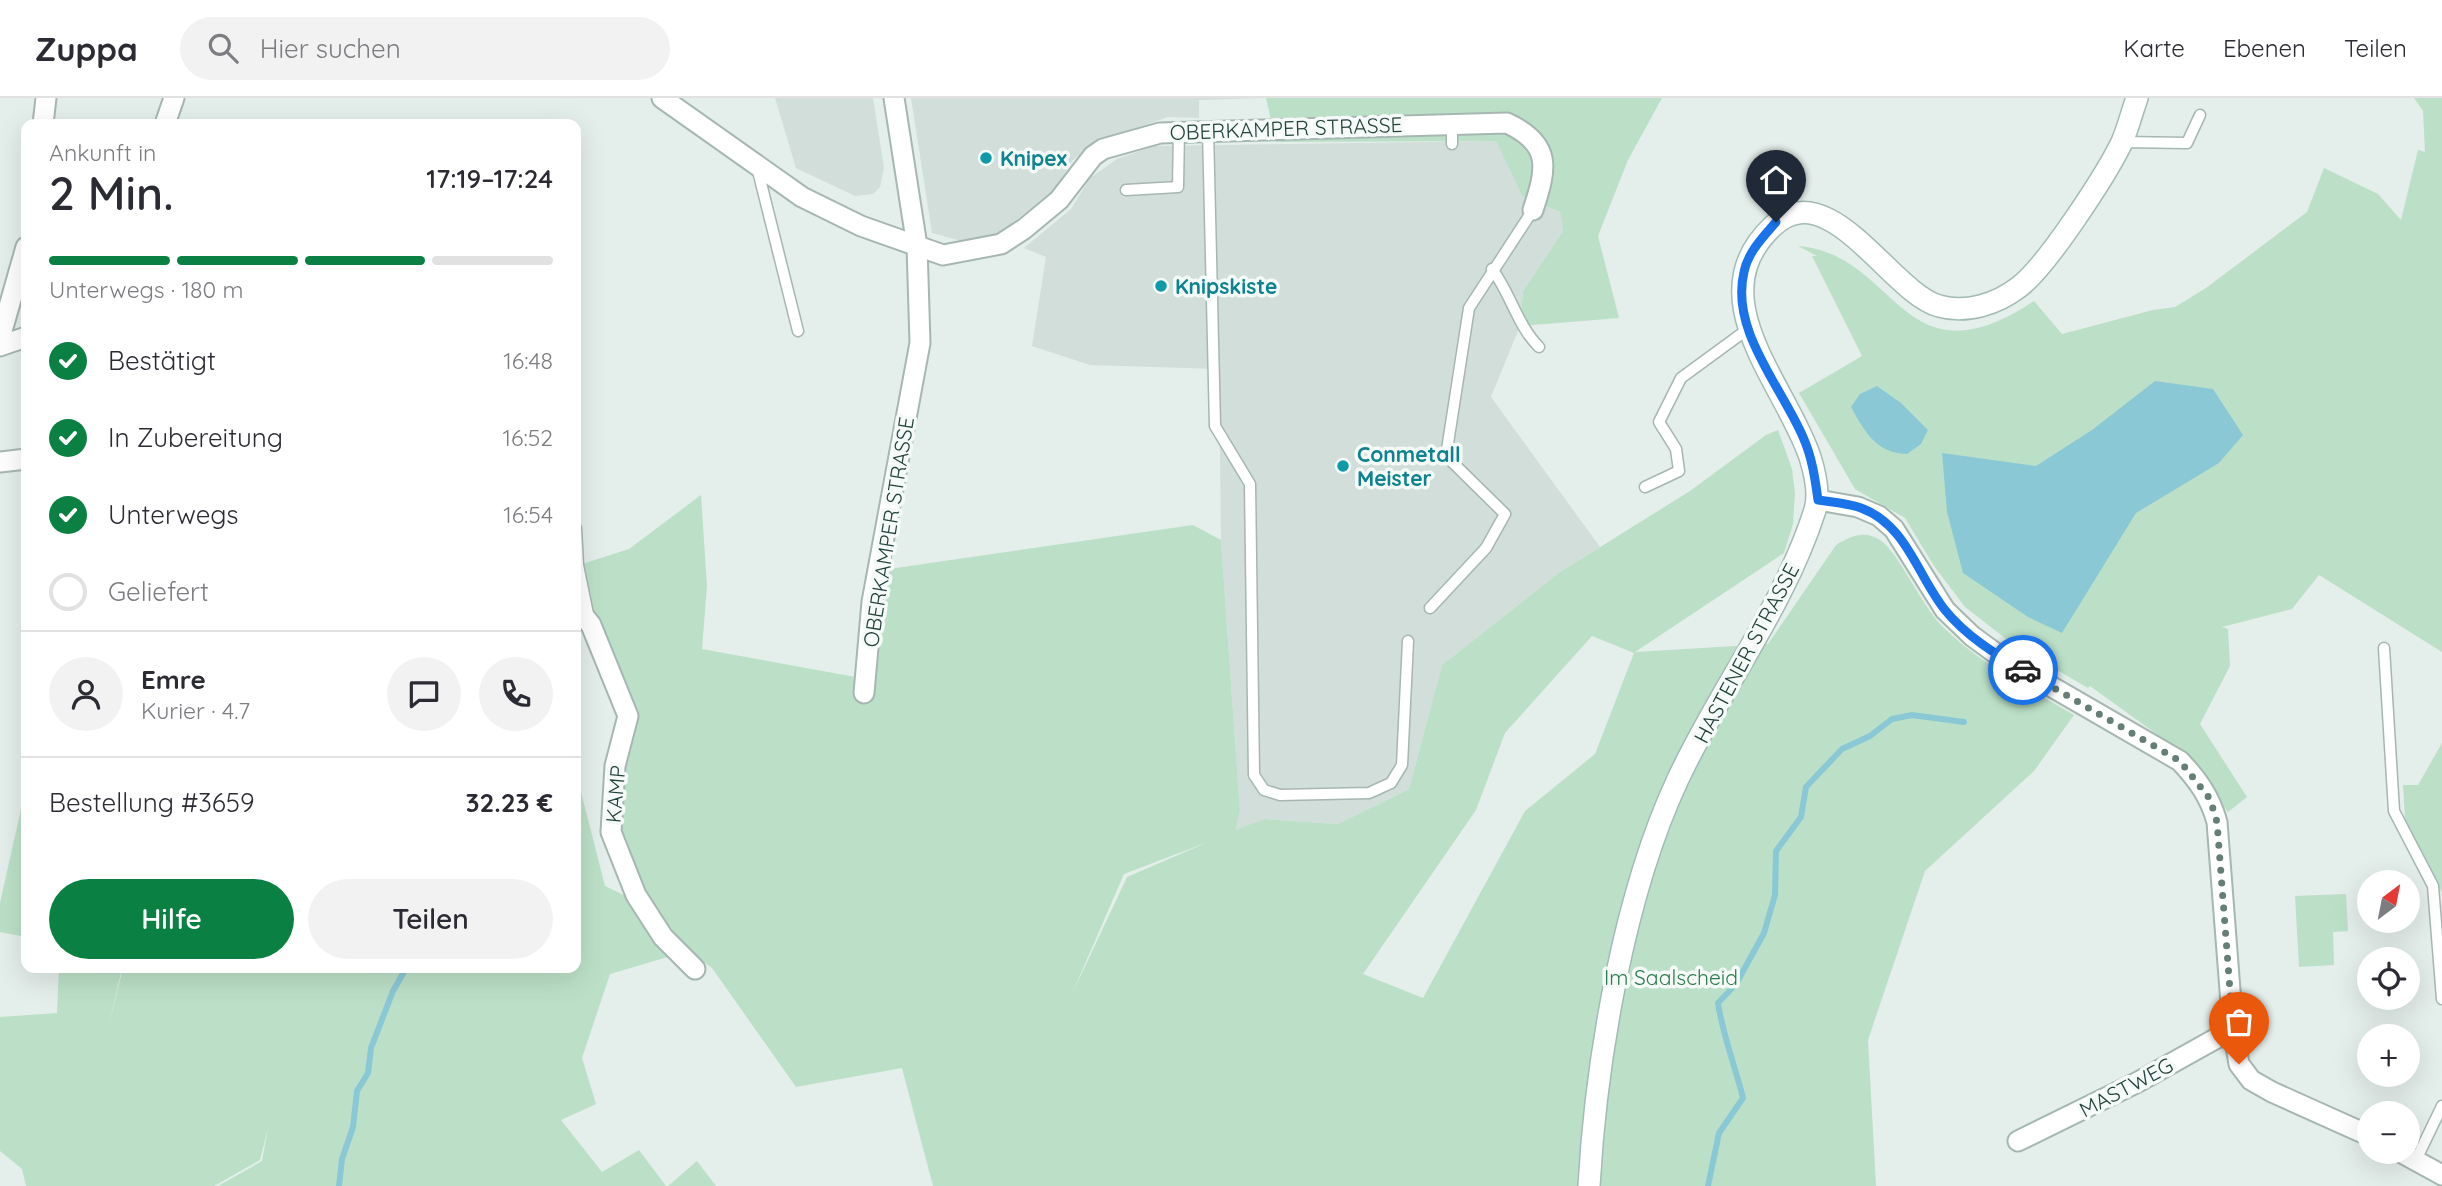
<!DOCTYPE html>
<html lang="de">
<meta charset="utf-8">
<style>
:root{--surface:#fff;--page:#f2f2f3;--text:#2b2b33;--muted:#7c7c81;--line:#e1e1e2;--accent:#0b8043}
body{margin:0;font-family:Quicksand,sans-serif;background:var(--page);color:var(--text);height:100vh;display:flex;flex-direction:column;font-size:26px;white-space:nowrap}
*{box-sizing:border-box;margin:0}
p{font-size:23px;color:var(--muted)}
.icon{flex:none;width:38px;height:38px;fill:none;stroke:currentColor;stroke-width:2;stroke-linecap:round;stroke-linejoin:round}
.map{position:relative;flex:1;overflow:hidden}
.details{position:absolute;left:21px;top:21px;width:560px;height:854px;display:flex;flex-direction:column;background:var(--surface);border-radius:14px;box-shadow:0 7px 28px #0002}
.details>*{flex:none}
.needle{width:46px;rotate:32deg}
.tools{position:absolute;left:2357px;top:772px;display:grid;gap:14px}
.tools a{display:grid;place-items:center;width:63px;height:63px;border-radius:50%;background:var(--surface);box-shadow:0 7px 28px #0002;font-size:35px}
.pin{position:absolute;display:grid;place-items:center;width:60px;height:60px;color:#fff;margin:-72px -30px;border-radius:50% 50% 50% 0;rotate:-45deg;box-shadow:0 0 7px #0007}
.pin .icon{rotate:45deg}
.courier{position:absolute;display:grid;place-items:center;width:70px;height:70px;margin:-35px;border:5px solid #1a73e8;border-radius:50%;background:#fff;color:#222;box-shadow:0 2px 9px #0007}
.overview em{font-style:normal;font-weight:600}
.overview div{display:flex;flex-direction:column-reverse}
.overview{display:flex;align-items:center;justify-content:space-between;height:119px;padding:0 28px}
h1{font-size:46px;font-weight:600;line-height:52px}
.bar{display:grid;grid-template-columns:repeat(4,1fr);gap:10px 7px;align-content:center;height:84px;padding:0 28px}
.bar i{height:9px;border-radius:5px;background:var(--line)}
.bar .selected{background:var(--accent)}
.bar p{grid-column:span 4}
.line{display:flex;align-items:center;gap:18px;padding:0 28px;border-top:2px solid var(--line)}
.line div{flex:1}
.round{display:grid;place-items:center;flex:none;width:74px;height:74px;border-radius:37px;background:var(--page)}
ol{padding:0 28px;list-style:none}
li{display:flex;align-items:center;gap:21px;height:77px}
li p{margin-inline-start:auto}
li .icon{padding:7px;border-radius:50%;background:var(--accent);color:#fff;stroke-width:4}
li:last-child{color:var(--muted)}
li i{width:38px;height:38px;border:4px solid var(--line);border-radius:50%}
.button{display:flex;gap:14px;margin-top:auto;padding:14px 28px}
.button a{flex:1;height:80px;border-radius:42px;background:var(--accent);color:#fff;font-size:28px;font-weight:600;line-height:80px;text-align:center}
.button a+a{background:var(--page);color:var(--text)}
header{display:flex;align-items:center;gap:42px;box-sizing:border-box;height:98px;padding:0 35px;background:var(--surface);border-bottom:2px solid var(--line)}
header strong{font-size:33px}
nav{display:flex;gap:38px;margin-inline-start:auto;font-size:24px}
.search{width:490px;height:63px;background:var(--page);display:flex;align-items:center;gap:18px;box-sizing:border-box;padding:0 24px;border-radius:38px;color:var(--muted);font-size:26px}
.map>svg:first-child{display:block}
</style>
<header>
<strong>Zuppa</strong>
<div class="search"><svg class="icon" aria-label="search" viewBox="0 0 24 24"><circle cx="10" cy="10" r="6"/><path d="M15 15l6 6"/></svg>Hier suchen</div>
<nav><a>Karte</a><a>Ebenen</a><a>Teilen</a></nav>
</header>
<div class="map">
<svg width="2442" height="1088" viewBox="0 0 2442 1088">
<rect width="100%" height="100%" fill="#e4eeea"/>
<g fill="#d2ded9">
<path d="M 775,0 L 873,0 L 884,70 L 880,89 L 873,96 L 855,98 L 796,70 Z"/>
<path d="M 911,0 L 1265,0 L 1199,2 L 1199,20 L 1168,19 L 1092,46 L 1072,63 L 1056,90 L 993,140 L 969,145 L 932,135 Z"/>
<path d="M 1496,43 L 1522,98 L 1560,114 L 1563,133 L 1523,193 L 1520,228 L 1491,299 L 1600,449 L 1560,474 L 1442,567 L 1409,691 L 1338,726 L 1264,721 L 1236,733 L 1240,713 L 1221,442 L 1219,271 L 1090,267 L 1032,248 L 1046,159 L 1024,150 L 1071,111 L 1090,80 L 1117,61 L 1154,48 Z"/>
</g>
<g fill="#bce0c7" fill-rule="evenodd">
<path d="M 1266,0 L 1662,0 L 1628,62 L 1598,138 L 1619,220 L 1520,228 L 1523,193 L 1563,133 L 1560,114 L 1522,98 L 1496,43 L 1276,44 Z"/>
<path d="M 2414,0 L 2442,0 L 2442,554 L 2319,477 L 2292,511 L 2222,529 L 2228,531 L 2230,568 L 2200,626 L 2247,699 L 2228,714 L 2180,653 L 2090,588 L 2088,590 L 2014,547 L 1965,509 L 1934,468 L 1905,420 L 1855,391 L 1799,295 L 1862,258 L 1812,158 L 1817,158 L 1798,148 C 1899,156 1901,291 2034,203 L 2062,236 L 2153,212 L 2175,209 L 2206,190 L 2307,114 L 2324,70 L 2378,96 L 2401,122 L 2418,52 L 2425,54 L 2423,13 Z"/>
<path d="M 1778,332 L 1792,371 L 1795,395 L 1793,426 L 1784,455 L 1635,554 L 1768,546 L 1836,447 C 1851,438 1864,432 1880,442 C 1897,452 1922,508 1942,528 C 1980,566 2028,590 2074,617 L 2034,673 L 1925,773 L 1868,942 L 1876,1088 L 933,1088 L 902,970 L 796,989 L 712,870 L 675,843 L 647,812 L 613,715 L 626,593 L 594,514 L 576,494 L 576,468 L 629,451 L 701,397 L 707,488 L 702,551 L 872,582 L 889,471 L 1193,427 L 1221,442 L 1240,713 L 1236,732 L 1264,721 L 1338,726 L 1409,691 L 1442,567 L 1560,474 L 1690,393 L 1766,337 ZM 1592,538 L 1634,555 L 1595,656 L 1525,713 L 1423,900 L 1363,876 L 1476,712 L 1505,635 ZM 1208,744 L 1127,779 L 1072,896 L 1124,776 Z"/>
<path d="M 2442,645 L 2442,795 L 2405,721 L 2403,687 L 2418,687 Z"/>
<path d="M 26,689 L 26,839 L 0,834 L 0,805 Z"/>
<path d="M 580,690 L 605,788 L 630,800 L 671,858 L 610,876 L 582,960 L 596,1006 L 561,1022 L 602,1074 L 639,1052 L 666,1088 L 218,1088 L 262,1063 L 268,1030 L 260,1062 L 214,1088 L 26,1088 L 22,1071 L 0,1053 L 0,919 L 57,915 L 59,870 L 122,870 L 109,926 L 123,870 L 576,870 L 576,692 Z"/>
<path d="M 2346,796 L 2348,833 L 2333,834 L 2334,867 L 2299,869 L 2295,798 Z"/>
<path d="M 697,1063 L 716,1088 L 668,1088 Z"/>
</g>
<g fill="#8ac8d6">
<path d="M 2155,283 L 2213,291 L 2243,337 L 2219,365 L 2136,415 L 2062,535 L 2028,519 L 1963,475 L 1947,414 L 1942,355 L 2036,368 L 2092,332 Z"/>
<path d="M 1877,288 L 1901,305 L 1928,332 L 1921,346 L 1907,356 C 1876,355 1865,334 1851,309 L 1860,296 Z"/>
</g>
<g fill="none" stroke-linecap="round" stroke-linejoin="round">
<g stroke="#8ac8d6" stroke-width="6">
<path d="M 339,1088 L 342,1061 L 353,1029 L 357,993 L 368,975 L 371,950 L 393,893 L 406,870"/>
<path d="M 1708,1088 L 1719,1035 L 1743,1000 C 1735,968 1723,938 1718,905 L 1736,886 L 1764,835 L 1775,797 L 1776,753 L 1801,719 L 1806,689 L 1842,651 L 1870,638 L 1892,621 L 1912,617 L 1964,624"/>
</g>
<g stroke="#a6b7b2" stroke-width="13">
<g id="lane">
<path d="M 1452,25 L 1452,46"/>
<path d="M 1208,32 L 1215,328 L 1250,386 L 1254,677 L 1264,692 L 1280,697 L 1369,695 L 1391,685 L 1402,667 L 1408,543"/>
<path d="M 2122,44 L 2187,45 L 2200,17"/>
<path d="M 757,69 L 798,233"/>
<path d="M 1126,92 L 1178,89 L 1179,32"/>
<path d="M 1492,171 C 1511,196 1517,227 1539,249"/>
<path d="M 1645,389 L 1679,373 L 1676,351 L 1659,324 L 1681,280 L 1748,231"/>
<path d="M 576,430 L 578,467 L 588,516"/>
<path d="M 1430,510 L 1486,450 L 1505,416 L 1446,358 L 1469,210 L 1533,112"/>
<path d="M 2384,550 L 2394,713 L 2433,788 L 2442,901"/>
<path d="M 2416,1062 L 2442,1008"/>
</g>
</g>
<g stroke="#a6b7b2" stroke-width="23">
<g id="street">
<path d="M 662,0 L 802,99 L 861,128 L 943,157 L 1001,146 L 1024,131 L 1059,102 L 1093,58 L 1103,51 L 1160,35 L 1507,25 C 1552,46 1547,70 1533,112"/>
<path d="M 43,26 L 46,0"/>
<path d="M 165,26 L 174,0"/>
<path d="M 0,240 L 26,149"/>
<path d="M 0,248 L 26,239"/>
<path d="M 0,364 L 26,361"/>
<path d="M 1818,402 L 1858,409 L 1879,418 L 1894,431 L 1945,512 L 1972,538 L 2002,560 L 2180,663 C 2198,682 2210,699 2217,724 L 2233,931 L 2239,966 L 2251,982 L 2272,994 L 2370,1038"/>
<path d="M 576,508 L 591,527 L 628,618 L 615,668 L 611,734 L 636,797 L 663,839 L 695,871"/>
<path d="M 864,595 L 872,504 L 920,245 L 917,148 L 894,0"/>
<path d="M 2018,1043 L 2138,984 L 2233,931"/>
<path d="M 2400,1054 L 2442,1077"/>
</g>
</g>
<g stroke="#a2bbb3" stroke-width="24">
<path id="secondary" d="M 1589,1088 C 1596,962 1624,796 1678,681 C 1721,589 1784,509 1815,412 C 1820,395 1815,375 1810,359 C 1785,285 1697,199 1773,128 C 1829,75 1891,195 1939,208 C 1966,216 1997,206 2019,189 C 2047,168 2106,77 2122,44 C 2128,30 2132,14 2137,0"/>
</g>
<use href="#lane" stroke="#fff" stroke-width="10"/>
<use href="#street" stroke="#fff" stroke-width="19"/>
<use href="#secondary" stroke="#fff" stroke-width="21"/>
</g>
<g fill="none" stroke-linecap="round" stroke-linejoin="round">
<path stroke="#667e78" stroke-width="7" stroke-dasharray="0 12.6" d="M 2023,572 L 2180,663 L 2210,701 L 2217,724 L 2233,931 L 2239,966"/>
<path stroke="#1a73e8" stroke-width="9" d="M 1776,124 C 1763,139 1748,154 1744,174 C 1730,232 1781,288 1803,339 C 1812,359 1815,380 1818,402 C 1832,404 1847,405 1861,410 C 1907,427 1917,477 1945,512 C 1965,537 1995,556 2023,572"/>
</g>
<g fill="#0f9aa8" stroke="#f5faf8" stroke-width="2.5">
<circle cx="986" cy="60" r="7"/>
<circle cx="1161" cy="188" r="7"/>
<circle cx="1343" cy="368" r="7"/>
</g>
<g text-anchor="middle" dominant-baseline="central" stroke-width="7" stroke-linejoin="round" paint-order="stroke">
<g font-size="21" fill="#22413a" stroke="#f5faf8">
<text transform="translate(1286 30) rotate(-2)">OBERKAMPER STRASSE</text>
<text transform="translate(888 434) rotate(-81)">OBERKAMPER STRASSE</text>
<text transform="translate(1746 555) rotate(-62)">HASTENER STRASSE</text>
<text transform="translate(615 696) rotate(-85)">KAMP</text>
<text transform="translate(2126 989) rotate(-28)">MASTWEG</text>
</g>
<g font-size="21" font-weight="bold" fill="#0d838f" stroke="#f5faf8" text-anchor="start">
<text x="1000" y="60">Knipex</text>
<text x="1175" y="188">Knipskiste</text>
<text x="1357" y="356">Conmetall<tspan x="1357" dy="24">Meister</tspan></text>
</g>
<g font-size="21" fill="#2a7b4c" stroke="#f5faf8">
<text x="1671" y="879">Im Saalscheid</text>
</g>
</g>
</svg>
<div class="tools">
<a><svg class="needle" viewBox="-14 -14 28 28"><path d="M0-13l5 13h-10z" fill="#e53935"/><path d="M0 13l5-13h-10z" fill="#7c7c81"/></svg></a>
<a><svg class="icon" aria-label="locate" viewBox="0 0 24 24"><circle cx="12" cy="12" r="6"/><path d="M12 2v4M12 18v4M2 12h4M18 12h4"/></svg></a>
<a>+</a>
<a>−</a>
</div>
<div class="pin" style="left:2239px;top:966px;background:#ea580c"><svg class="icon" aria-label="bag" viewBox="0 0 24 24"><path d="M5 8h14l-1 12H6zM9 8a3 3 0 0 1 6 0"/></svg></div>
<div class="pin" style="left:1776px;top:124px;background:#1f2937"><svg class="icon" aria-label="home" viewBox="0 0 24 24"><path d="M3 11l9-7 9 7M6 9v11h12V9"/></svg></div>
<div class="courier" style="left:2023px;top:572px"><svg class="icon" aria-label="car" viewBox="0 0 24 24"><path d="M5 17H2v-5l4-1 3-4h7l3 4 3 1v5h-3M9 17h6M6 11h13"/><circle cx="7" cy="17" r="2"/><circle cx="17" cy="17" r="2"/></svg></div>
<section class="details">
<div class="overview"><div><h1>2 Min.</h1><p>Ankunft in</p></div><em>17:19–17:24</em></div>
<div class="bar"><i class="selected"></i><i class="selected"></i><i class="selected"></i><i></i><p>Unterwegs · 180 m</p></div>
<ol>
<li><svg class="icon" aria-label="check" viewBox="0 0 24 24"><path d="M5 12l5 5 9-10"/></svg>Bestätigt<p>16:48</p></li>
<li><svg class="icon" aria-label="check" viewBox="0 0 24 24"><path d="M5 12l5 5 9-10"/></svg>In Zubereitung<p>16:52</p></li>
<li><svg class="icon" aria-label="check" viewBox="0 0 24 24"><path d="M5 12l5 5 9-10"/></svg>Unterwegs<p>16:54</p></li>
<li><i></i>Geliefert</li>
</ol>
<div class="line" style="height:126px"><a class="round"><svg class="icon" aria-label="person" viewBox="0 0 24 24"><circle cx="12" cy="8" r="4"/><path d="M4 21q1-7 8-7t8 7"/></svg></a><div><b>Emre</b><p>Kurier · 4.7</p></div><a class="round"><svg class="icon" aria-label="chat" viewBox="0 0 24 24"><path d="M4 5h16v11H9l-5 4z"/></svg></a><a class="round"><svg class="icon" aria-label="phone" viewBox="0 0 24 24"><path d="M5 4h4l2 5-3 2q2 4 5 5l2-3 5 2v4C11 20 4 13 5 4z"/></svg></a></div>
<div class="line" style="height:91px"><div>Bestellung #3659</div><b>32.23 €</b></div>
<div class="button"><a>Hilfe</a><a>Teilen</a></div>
</section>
</div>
